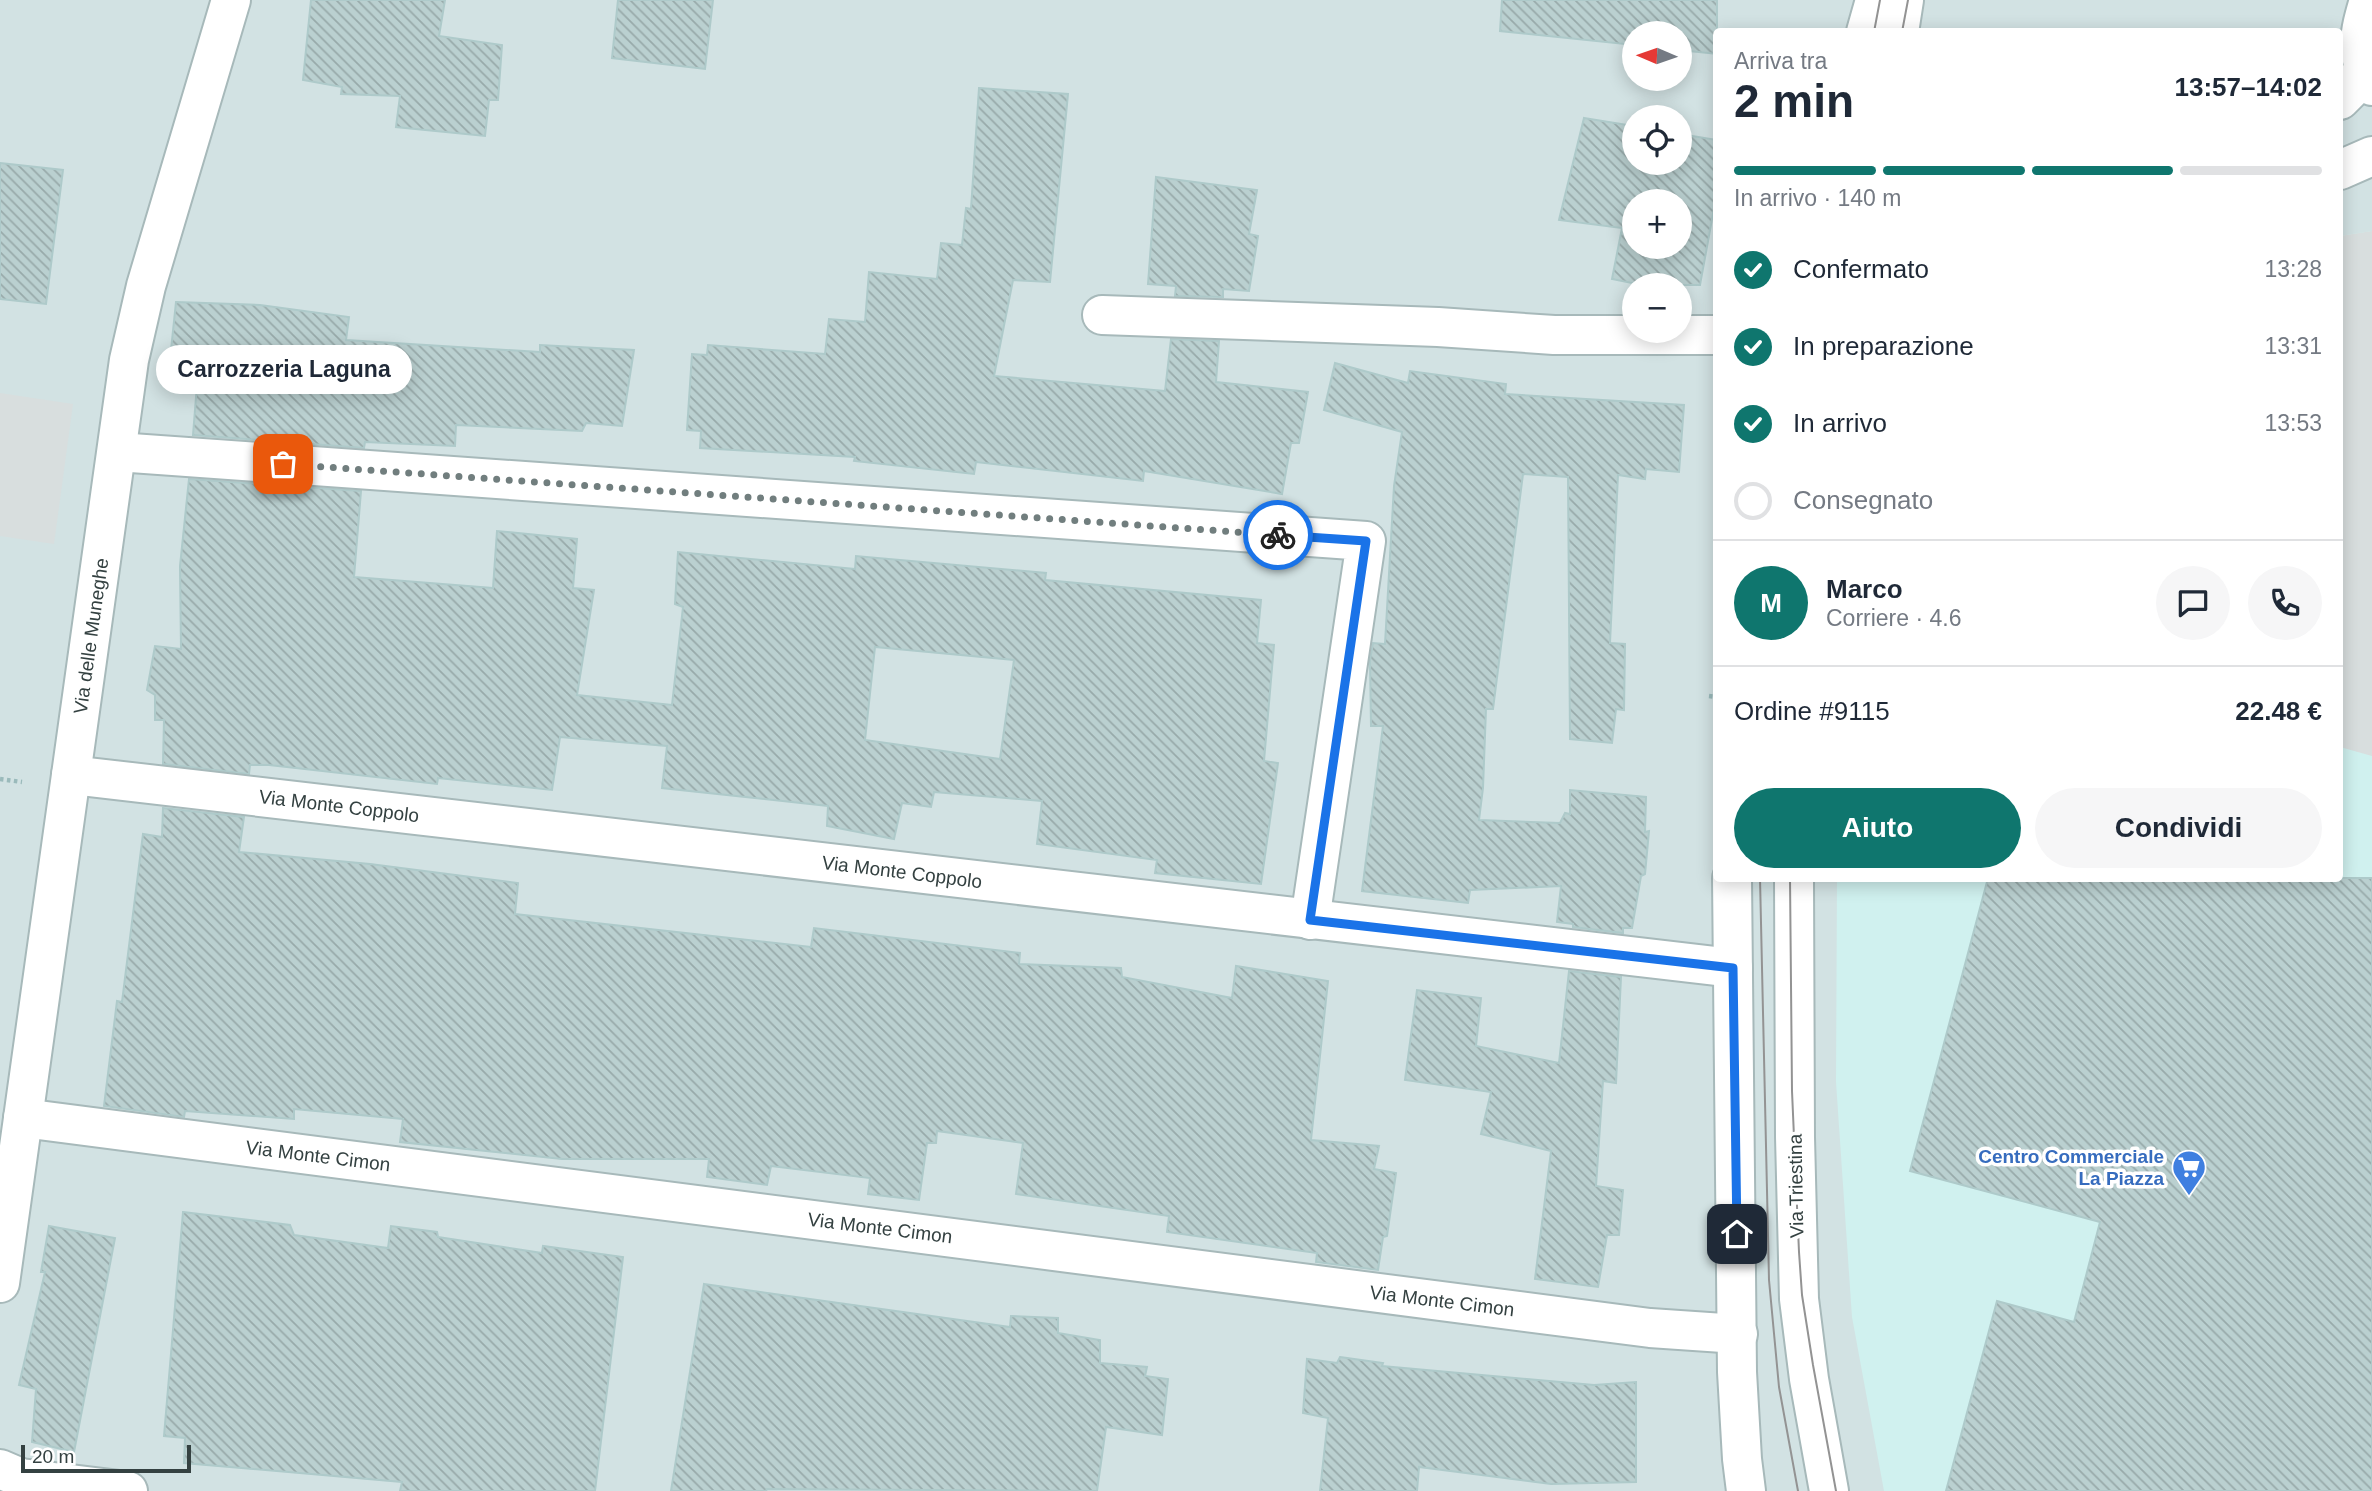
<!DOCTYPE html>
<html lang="it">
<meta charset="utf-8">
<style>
:root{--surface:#fff;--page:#f6f6f7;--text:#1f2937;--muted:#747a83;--line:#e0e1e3;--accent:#0f766e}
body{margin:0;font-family:Helvetica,sans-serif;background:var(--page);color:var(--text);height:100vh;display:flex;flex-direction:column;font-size:26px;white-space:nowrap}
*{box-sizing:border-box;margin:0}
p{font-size:23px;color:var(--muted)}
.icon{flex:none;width:38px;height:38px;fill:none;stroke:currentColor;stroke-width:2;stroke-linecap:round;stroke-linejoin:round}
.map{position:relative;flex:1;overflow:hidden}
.sheet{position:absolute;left:1713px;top:28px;width:630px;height:854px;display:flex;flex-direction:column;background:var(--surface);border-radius:7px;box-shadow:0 4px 18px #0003}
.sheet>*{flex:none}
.needle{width:46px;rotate:272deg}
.controls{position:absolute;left:1622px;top:21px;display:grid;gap:14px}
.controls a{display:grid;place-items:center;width:70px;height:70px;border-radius:50%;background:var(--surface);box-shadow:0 4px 18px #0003;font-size:35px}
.scale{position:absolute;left:21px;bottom:18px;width:170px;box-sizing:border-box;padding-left:7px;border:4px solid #344141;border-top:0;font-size:19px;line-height:24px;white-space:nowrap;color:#344141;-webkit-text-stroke:5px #fff;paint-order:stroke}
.pin{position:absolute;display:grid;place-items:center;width:60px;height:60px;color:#fff;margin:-30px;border-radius:14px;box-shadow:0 4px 10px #0006}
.courier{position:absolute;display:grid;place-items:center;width:70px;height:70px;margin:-35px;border:5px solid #1a73e8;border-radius:50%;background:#fff;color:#222;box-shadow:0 2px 9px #0007}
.bubble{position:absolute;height:49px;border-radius:24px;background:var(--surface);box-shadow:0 4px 18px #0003;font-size:23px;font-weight:600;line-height:49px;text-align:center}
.headline em{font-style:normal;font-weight:600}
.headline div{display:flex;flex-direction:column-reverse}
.headline{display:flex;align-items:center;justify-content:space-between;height:119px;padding:0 21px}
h1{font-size:46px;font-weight:600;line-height:52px}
.bar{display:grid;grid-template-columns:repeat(4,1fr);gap:10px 7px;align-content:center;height:84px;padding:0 21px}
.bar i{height:9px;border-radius:5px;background:var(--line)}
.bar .selected{background:var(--accent)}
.bar p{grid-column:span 4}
.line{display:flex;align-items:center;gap:18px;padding:0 21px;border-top:2px solid var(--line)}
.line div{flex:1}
.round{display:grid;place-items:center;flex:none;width:74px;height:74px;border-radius:37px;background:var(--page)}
ol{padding:0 21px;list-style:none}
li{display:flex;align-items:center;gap:21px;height:77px}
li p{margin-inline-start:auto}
li .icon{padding:7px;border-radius:50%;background:var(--accent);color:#fff;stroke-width:4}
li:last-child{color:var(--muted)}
li i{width:38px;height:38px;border:4px solid var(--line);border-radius:50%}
.primary-button{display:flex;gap:14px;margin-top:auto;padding:14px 21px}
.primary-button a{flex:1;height:80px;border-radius:42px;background:var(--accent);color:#fff;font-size:28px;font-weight:600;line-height:80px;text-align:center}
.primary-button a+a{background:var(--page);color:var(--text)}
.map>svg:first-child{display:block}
</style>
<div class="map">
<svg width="2372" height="1491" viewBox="0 0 2372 1491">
<defs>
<pattern id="building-back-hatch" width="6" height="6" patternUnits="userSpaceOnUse" patternTransform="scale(1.75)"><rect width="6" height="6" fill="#bad0d0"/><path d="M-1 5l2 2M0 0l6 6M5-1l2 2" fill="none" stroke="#98aaaa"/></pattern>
</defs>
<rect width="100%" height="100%" fill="#e3eff0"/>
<path fill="#d2e2e3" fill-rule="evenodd" d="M 0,0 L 2372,0 L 2372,1491 L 0,1491 ZM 1717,32 L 2340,32 L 2340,878 L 1717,878 ZM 1634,33 L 1680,33 L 1680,79 L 1634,79 ZM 1634,117 L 1680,117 L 1680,163 L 1634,163 ZM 1634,201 L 1680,201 L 1680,247 L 1634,247 ZM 1634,285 L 1680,285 L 1680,331 L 1634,331 Z"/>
<path fill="#d0f1ef" d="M 2372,231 L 2372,1491 L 1884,1491 L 1852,1317 L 1836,1082 L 1837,879 L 2340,878 L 2340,236 Z"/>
<g fill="#d8dede">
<path d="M 2372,231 L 2372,756 L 2340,747 L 2340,236 Z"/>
<path d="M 0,393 L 73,404 L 54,544 L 0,536 Z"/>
</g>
<g fill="url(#building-back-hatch)" stroke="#aecaca" stroke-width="2" fill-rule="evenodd">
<path d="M 311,0 L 445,0 L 439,36 L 502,45 L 498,100 L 489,100 L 485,136 L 396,127 L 400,96 L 341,94 L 342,87 L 303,80 Z"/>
<path d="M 618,0 L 713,0 L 705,69 L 612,58 Z"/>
<path d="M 1502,0 L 1717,0 L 1717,54 L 1680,50 L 1680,33 L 1634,33 L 1634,45 L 1500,31 Z"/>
<path d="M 979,88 L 1068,94 L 1050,282 L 1013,280 L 994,376 L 1165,391 L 1171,339 L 1219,341 L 1216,382 L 1308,392 L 1299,443 L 1291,443 L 1282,494 L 1144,471 L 1143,481 L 976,462 L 974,474 L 854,461 L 855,457 L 700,448 L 701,431 L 687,430 L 692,354 L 707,355 L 708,345 L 825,354 L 829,319 L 865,322 L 869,272 L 937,279 L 941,243 L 962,245 L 966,208 L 971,209 Z"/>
<path d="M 1584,118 L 1634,126 L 1634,163 L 1680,163 L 1680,134 L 1717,140 L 1717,192 L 1700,285 L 1642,285 L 1612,279 L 1622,228 L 1559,220 ZM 1634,201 L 1680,201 L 1680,247 L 1634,247 Z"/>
<path d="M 0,163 L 63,170 L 46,304 L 0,299 Z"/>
<path d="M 1156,177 L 1257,190 L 1249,234 L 1258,236 L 1249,291 L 1223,289 L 1223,297 L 1175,296 L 1176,286 L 1148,284 Z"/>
<path d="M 176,302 L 260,305 L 349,317 L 346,340 L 540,352 L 540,345 L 634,350 L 622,426 L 586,423 L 582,431 L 456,425 L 455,446 L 365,442 L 364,448 L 193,435 L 198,372 L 169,369 Z"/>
<path d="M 1335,363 L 1408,383 L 1410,371 L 1506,384 L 1505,394 L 1684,405 L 1679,472 L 1646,469 L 1645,479 L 1618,475 L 1610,643 L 1625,644 L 1624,710 L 1616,709 L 1612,743 L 1570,739 L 1568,477 L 1523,474 L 1493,709 L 1486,709 L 1483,788 L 1479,820 L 1560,823 L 1565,813 L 1570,814 L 1570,790 L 1646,797 L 1645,832 L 1649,831 L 1645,874 L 1641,876 L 1632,928 L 1623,928 L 1623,933 L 1573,927 L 1573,924 L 1557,922 L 1561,886 L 1470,890 L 1468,903 L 1362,891 L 1383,726 L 1371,726 L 1370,660 L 1373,643 L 1385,644 L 1394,486 L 1402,432 L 1324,410 Z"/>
<path d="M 189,479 L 361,491 L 354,577 L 493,588 L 497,531 L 577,539 L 573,588 L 594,590 L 577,695 L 672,705 L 683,607 L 675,604 L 678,552 L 855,569 L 856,556 L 1046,573 L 1045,580 L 1261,600 L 1257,643 L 1274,645 L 1264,761 L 1278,763 L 1261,884 L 1155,873 L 1157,860 L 1037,844 L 1042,801 L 934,792 L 931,807 L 902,803 L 894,839 L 827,826 L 828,806 L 662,788 L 667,746 L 560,737 L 552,790 L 438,778 L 437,784 L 269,765 L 250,765 L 249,774 L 163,764 L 164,720 L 155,720 L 155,695 L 147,690 L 155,646 L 181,649 L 180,566 ZM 875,647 L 1014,660 L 1000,759 L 865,740 Z"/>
<path d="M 163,808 L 244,817 L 239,852 L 370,864 L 518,883 L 515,914 L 811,947 L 814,928 L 1020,953 L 1019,964 L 1121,968 L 1122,977 L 1232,998 L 1236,966 L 1328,981 L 1311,1140 L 1379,1146 L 1374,1169 L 1396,1173 L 1387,1236 L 1383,1237 L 1378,1270 L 1316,1262 L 1317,1253 L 1167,1232 L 1169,1216 L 1016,1194 L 1023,1143 L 937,1131 L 936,1143 L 927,1143 L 919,1200 L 868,1194 L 870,1178 L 771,1166 L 767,1185 L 707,1177 L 709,1159 L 562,1159 L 400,1142 L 403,1119 L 294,1109 L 294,1119 L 185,1111 L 184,1117 L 104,1106 L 117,1001 L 122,1002 L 143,834 L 162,837 Z"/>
<path d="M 1988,878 L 2372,878 L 2372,1491 L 1946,1491 L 1997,1301 L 2074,1322 L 2100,1222 L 1910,1171 Z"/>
<path d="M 1569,971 L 1621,977 L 1616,1083 L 1603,1081 L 1596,1186 L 1623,1190 L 1619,1235 L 1607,1235 L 1598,1287 L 1535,1279 L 1551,1151 L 1481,1134 L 1491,1092 L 1405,1080 L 1417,990 L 1481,998 L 1476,1046 L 1559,1063 Z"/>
<path d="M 183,1212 L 290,1225 L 294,1235 L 388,1248 L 391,1226 L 437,1232 L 438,1237 L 542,1253 L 543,1246 L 623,1257 L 595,1491 L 400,1491 L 402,1482 L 184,1463 L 185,1438 L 164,1436 Z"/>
<path d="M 49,1226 L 115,1238 L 74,1452 L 32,1442 L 36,1389 L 19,1385 L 45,1272 L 41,1272 Z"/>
<path d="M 704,1284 L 1010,1327 L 1011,1316 L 1058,1318 L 1058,1333 L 1100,1340 L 1100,1363 L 1147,1367 L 1145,1376 L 1168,1379 L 1162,1435 L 1106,1427 L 1097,1491 L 767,1489 L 766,1491 L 671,1491 Z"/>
<path d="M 1340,1357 L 1383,1363 L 1382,1366 L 1594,1385 L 1636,1382 L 1636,1482 L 1551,1484 L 1419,1467 L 1417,1491 L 1320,1491 L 1328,1418 L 1303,1413 L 1307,1359 L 1337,1363 Z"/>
</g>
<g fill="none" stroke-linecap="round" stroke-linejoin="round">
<g stroke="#a7b9ba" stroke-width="42">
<g id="minor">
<path d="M 2369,0 C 2359,34 2354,53 2372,86"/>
<path d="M 1866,32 L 1875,0"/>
<path d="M 1899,32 L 1904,0"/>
<path d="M 2340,100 L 2350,90 L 2363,70"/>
<path d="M 2340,170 L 2372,156"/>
<path d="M 1102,315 L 1438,327 L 1554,335 L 1717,335"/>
<path d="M 117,452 L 1366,541 L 1310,920"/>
<path d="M 71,775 L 1733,968"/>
<path d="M 1732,878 L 1737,1372 L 1742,1459 L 1746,1491"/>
<path d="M 1794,878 L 1795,1137 L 1799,1299 L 1809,1379 L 1829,1491"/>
<path d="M 23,1118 L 1650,1328 L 1738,1334"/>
<path d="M 0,1283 L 129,360 L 146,286 L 231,0"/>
<path d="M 0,1469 L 21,1478 L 128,1491"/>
</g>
</g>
<g stroke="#9ababb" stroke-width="4.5" stroke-dasharray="3.5 3.5" stroke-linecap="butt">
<path d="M 1709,696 L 1717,697"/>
<path d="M 0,779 L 22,782"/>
</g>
<use href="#minor" stroke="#fff" stroke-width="38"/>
<g stroke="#939393" stroke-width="2">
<path d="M 1874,32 L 1880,0"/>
<path d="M 1902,32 L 1908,0"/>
<path d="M 1760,878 L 1769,1280 L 1779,1387 L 1798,1491"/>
<path d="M 1790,878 L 1792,1091 L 1799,1252 L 1802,1295 L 1813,1365 L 1836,1491"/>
</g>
</g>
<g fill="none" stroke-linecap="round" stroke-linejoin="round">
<path stroke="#717e7e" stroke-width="7" stroke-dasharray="0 12.6" d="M 283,464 L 1278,535"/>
<path stroke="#1a73e8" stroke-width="9" d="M 1278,535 L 1366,541 L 1310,920 L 1733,968 L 1737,1234"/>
</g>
<defs>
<g id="supermarket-pin" transform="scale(1.75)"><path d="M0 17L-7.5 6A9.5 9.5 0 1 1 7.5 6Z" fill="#3f7fe0" stroke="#fff"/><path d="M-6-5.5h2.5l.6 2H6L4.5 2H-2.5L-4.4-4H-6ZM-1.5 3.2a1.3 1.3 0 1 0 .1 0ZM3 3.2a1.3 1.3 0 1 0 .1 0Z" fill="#fff"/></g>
</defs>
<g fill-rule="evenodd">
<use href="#supermarket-pin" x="2189" y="1167"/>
</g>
<g text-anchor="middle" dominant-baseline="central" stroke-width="7" stroke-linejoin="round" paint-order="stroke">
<g font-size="19" fill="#344141" stroke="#fff">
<text transform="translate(91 636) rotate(-82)">Via delle Muneghe</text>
<text transform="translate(339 806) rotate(7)">Via Monte Coppolo</text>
<text transform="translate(902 872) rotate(7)">Via Monte Coppolo</text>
<text transform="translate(318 1156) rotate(7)">Via Monte Cimon</text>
<text transform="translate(1796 1186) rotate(-91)">Via Triestina</text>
<text transform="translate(880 1228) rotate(7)">Via Monte Cimon</text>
<text transform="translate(1442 1301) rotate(7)">Via Monte Cimon</text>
</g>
<g font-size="19" font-weight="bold" fill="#366cbe" stroke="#fff" text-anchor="end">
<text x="2164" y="1156">Centro Commerciale<tspan x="2164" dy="22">La Piazza</tspan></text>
</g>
</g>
</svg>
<div class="controls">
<a><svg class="needle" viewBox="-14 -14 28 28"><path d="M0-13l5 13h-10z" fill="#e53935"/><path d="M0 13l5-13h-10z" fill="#747a83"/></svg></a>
<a><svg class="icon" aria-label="locate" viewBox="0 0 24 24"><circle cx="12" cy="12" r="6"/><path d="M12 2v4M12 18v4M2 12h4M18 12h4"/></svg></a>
<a>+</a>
<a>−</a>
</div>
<div class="scale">20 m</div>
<div class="pin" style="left:283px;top:464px;background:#ea580c"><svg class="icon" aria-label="bag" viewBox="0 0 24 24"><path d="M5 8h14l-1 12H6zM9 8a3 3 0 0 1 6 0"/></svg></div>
<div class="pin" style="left:1737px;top:1234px;background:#1f2937"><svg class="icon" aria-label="home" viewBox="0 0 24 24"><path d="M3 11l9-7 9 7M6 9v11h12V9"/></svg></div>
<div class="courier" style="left:1278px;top:535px"><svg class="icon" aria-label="bike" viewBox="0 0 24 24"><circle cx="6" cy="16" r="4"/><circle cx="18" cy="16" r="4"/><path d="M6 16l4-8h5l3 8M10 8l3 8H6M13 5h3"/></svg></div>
<div class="bubble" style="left:156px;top:345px;width:256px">Carrozzeria Laguna</div>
<section class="sheet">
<div class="headline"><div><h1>2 min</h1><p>Arriva tra</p></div><em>13:57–14:02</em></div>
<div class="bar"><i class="selected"></i><i class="selected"></i><i class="selected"></i><i></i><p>In arrivo · 140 m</p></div>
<ol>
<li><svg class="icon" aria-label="check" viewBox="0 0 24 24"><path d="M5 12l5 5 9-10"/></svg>Confermato<p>13:28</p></li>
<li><svg class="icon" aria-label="check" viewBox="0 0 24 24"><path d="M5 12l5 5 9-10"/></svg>In preparazione<p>13:31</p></li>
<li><svg class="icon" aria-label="check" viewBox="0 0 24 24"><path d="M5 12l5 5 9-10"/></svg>In arrivo<p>13:53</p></li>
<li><i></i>Consegnato</li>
</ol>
<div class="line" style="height:126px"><b class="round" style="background:var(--accent);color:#fff">M</b><div><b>Marco</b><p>Corriere · 4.6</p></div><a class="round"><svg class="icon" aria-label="chat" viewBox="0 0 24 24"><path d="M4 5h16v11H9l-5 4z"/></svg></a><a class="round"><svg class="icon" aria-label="phone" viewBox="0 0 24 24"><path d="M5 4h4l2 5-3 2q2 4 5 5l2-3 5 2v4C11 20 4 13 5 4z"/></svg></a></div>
<div class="line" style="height:91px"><div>Ordine #9115</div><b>22.48 €</b></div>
<div class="primary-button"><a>Aiuto</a><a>Condividi</a></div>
</section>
</div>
